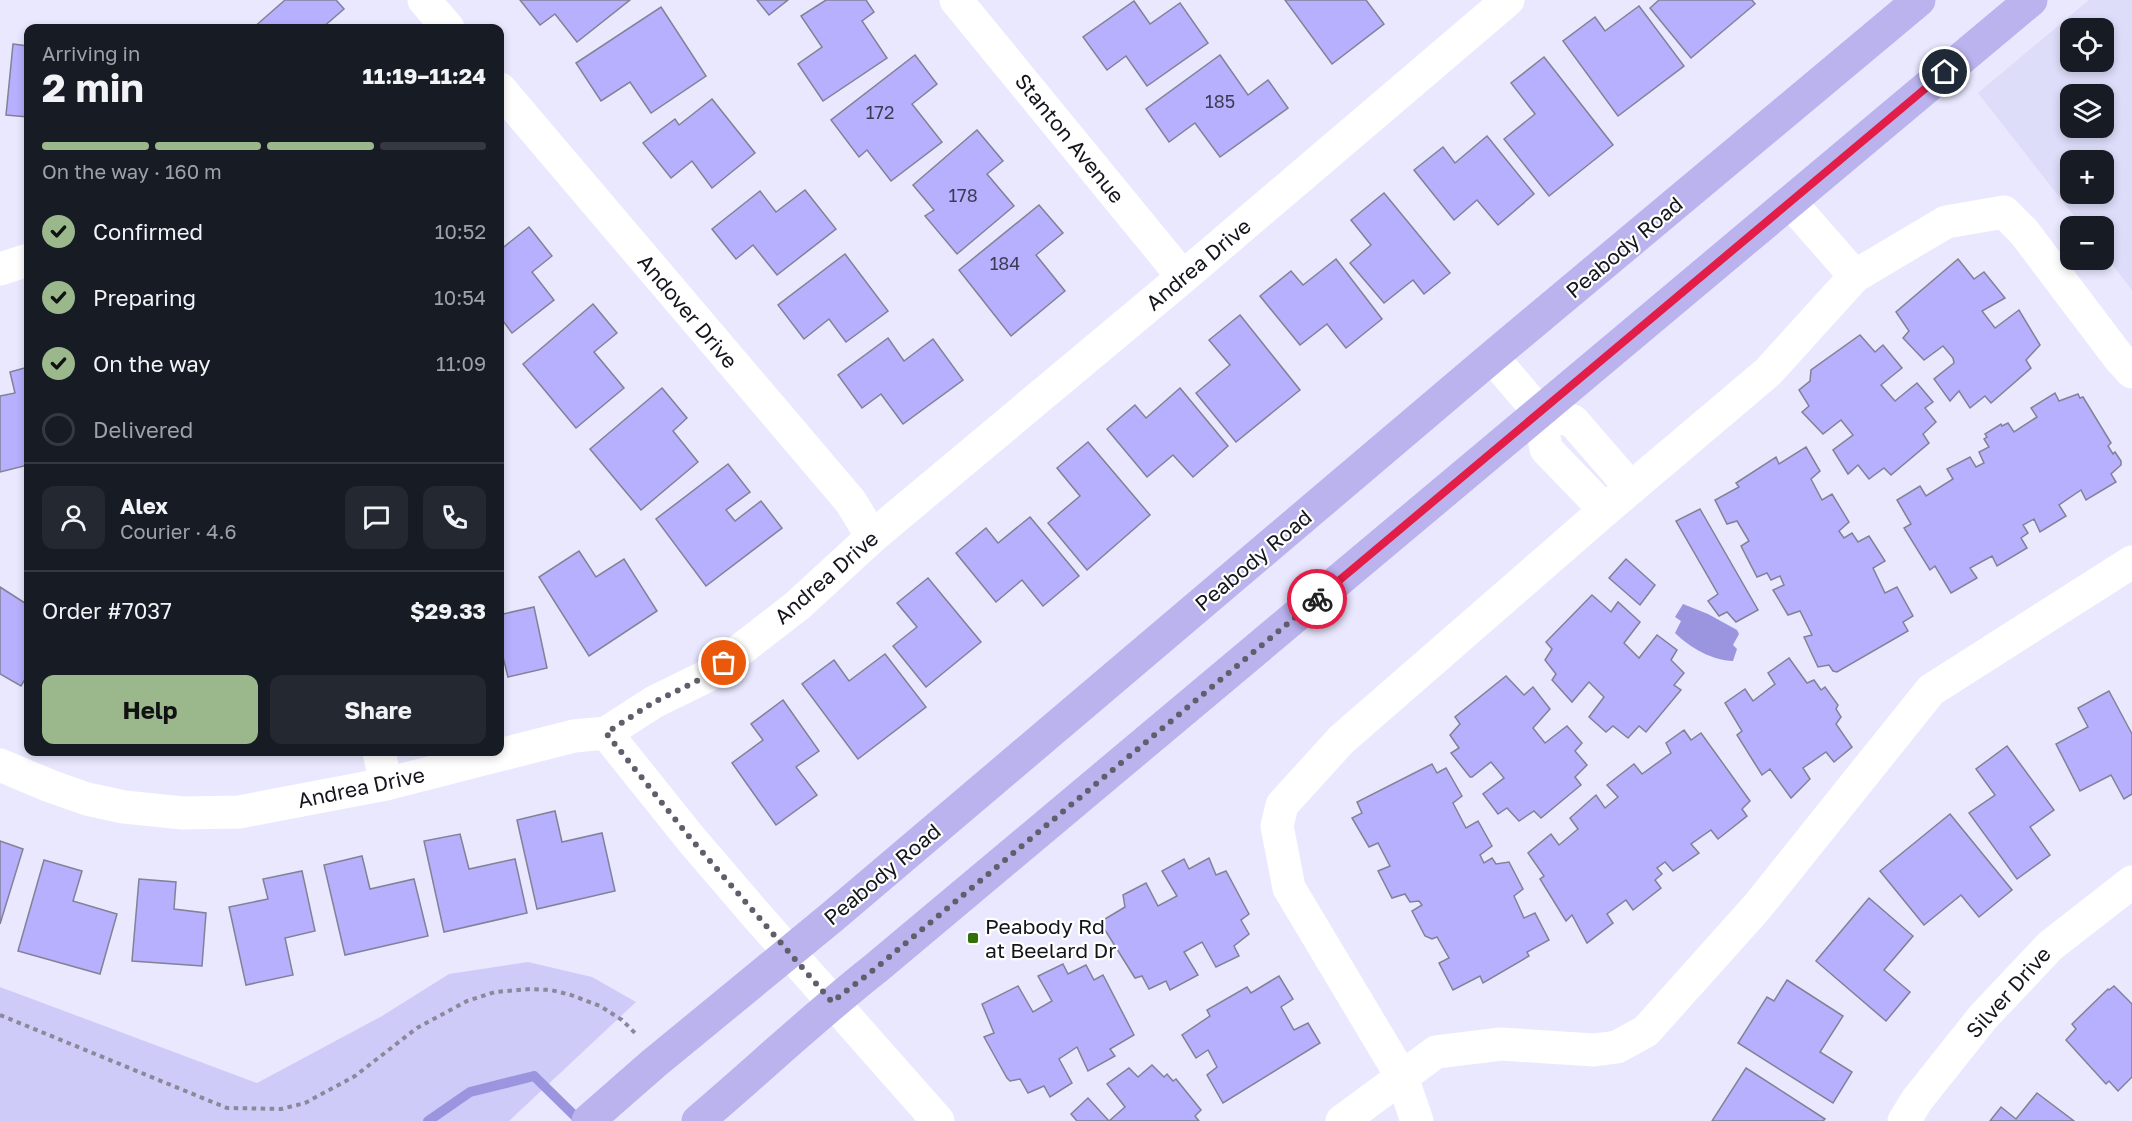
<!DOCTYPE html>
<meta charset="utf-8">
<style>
:root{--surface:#171b24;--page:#242831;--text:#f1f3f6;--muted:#9ea1a6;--line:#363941;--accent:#9ab88c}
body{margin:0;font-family:"Golos Text",sans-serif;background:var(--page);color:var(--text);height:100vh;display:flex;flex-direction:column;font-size:22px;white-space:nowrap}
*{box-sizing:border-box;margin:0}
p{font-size:20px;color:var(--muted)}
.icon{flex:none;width:33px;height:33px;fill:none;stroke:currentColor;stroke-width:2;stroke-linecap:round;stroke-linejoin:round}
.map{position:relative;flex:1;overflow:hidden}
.drawer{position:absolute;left:24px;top:24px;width:480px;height:732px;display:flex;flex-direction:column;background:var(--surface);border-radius:12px;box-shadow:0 3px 9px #0003}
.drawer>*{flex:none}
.tools{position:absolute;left:2060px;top:18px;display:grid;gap:12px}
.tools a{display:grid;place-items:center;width:54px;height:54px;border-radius:12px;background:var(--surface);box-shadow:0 3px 9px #0003;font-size:30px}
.pin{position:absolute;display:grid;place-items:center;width:51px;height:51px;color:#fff;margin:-26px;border:3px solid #fff;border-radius:50%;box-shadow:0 2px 6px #0007}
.courier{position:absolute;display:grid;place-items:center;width:60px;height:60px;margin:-30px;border:4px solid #e11d48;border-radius:50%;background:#fff;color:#222;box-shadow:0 2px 8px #0007}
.overview em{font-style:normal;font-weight:700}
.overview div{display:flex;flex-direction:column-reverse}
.overview{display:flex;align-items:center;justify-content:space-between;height:102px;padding:0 18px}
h1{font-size:39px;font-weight:700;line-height:45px}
.bar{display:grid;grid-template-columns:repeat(4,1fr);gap:9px 6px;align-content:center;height:72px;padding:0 18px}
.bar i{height:8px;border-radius:4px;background:var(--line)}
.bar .on{background:var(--accent)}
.bar p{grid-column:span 4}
.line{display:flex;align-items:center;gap:15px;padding:0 18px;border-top:2px solid var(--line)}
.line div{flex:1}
.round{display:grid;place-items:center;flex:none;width:63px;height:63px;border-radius:12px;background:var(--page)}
ol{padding:0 18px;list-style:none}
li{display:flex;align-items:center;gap:18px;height:66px}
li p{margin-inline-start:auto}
li .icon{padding:6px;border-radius:50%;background:var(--accent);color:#111;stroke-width:4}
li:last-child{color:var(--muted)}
li i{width:33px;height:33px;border:3px solid var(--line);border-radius:50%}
.button{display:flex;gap:12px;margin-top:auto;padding:12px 18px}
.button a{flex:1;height:69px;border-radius:12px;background:var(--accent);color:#111;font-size:24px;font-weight:700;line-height:69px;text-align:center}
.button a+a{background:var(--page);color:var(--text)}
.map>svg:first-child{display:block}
</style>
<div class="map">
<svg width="2132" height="1121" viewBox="0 0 2132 1121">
<rect width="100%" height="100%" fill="#e9e8ff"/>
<path fill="#dddcf9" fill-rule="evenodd" d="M 2089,0 L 2132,0 L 2132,290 L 2103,253 L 2103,226 L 2082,226 L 1978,93 ZM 2070,28 L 2103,28 L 2103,62 L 2070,62 ZM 2070,94 L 2103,94 L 2103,128 L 2070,128 ZM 2070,160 L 2103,160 L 2103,194 L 2070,194 Z"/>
<path fill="#cecbf8" d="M 528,962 L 592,977 L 636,1002 L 509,1121 L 0,1121 L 0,987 L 257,1083 L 382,1016 L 449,974 Z"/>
<path fill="#9b94df" d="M 1683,604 L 1708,614 L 1737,630 L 1739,634 L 1733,645 L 1737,649 L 1733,661 C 1713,661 1689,647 1675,633 L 1681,621 L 1675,617 Z"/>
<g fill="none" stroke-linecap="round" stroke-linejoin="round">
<path stroke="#9b94df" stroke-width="10" d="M 428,1121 L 470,1092 L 534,1076 L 580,1121"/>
</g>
<g fill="#b7b0fe" stroke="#828195" stroke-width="1.5">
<path d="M 285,0 L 336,0 L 344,9 L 322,28 L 253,28 Z"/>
<path d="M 520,0 L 630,0 L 577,42 L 555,14 L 540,25 Z"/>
<path d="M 757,0 L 788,0 L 769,15 Z"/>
<path d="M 826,0 L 866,0 L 874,12 L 862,21 L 887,58 L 823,101 L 798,64 L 822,47 L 801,16 Z"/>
<path d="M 1285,0 L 1366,0 L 1384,24 L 1332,64 Z"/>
<path d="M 1659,0 L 1752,0 L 1755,4 L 1691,58 L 1650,8 Z"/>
<path d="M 1134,1 L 1150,24 L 1180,3 L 1208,43 L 1147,86 L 1126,56 L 1107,70 L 1083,37 Z"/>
<path d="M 1639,6 L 1684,66 L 1618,116 L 1563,41 L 1595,17 L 1605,31 Z"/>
<path d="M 661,7 L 706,76 L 651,113 L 630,82 L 601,101 L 576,63 Z"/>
<path d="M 13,44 L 28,46 L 28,117 L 6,115 Z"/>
<path d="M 915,55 L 937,84 L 912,104 L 942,142 L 891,181 L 867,150 L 859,157 L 831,120 Z"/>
<path d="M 1220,55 L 1248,95 L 1268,80 L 1288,108 L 1220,157 L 1195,123 L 1169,142 L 1146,109 Z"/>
<path d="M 1544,57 L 1613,145 L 1549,196 L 1504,139 L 1535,114 L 1511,83 Z"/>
<path d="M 712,99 L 755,153 L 712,188 L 692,161 L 671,178 L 643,143 L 675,119 L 679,125 Z"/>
<path d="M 977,130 L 1003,161 L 987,174 L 1014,206 L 957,254 L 925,216 L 934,210 L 913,185 Z"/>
<path d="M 1487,136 L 1534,194 L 1498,225 L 1477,200 L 1454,220 L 1414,170 L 1443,147 L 1455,163 Z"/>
<path d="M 805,190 L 836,229 L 777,275 L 753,245 L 736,259 L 712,229 L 760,191 L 776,212 Z"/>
<path d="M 1384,193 L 1450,273 L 1424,294 L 1413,280 L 1384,303 L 1350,263 L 1371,245 L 1351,220 Z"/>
<path d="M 1039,205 L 1063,233 L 1036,255 L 1065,291 L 1011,336 L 959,270 Z"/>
<path d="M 529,227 L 552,256 L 532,272 L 554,300 L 512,333 L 500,317 L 500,250 Z"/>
<path d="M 845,254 L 888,311 L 846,342 L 829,319 L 804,339 L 778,305 Z"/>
<path d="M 1336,259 L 1382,319 L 1346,348 L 1327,324 L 1300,345 L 1260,296 L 1291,271 L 1303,285 Z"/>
<path d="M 1958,259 L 1974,279 L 1984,272 L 2005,298 L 1982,311 L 1995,328 L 2019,310 L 2040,345 L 2026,360 L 2031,368 L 1991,403 L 1985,396 L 1970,408 L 1959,391 L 1950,401 L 1934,379 L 1954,363 L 1953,358 L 1943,346 L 1924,360 L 1903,338 L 1909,331 L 1896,312 Z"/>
<path d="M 593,304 L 617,333 L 594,352 L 624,388 L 576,428 L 523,364 Z"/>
<path d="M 1240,315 L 1300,390 L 1236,442 L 1196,393 L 1230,365 L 1209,340 Z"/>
<path d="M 1860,335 L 1875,352 L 1883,345 L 1902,368 L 1881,385 L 1895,401 L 1917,383 L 1933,402 L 1925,408 L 1936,422 L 1923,434 L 1929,443 L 1891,475 L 1884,468 L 1869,479 L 1858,465 L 1848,474 L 1833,450 L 1853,435 L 1841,420 L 1823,434 L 1802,412 L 1809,406 L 1799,390 L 1810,381 L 1811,370 Z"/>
<path d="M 888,338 L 904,361 L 933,339 L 963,380 L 903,424 L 881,394 L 862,408 L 838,375 Z"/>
<path d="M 28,367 L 28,465 L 0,472 L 0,396 L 15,393 L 10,372 Z"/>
<path d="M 662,388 L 687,418 L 673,431 L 698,462 L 641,510 L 590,449 Z"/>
<path d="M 1180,388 L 1228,446 L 1193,477 L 1173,455 L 1147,477 L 1107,429 L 1135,405 L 1146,418 Z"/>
<path d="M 2055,393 L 2059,401 L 2078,394 L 2080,398 L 2083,397 L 2111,443 L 2108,446 L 2113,454 L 2115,452 L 2121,461 L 2121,465 L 2111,474 L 2116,482 L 2086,500 L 2081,490 L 2059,505 L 2066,516 L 2040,532 L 2034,519 L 2023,525 L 2028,533 L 2021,538 L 2027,548 L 1997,566 L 1992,556 L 1970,568 L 1977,578 L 1951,593 L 1935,566 L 1930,570 L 1904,528 L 1911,524 L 1897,500 L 1920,486 L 1926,496 L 1953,479 L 1947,469 L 1970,457 L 1976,467 L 1984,463 L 1979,452 L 1989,447 L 1984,439 L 1987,437 L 1985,434 L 2001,424 L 2002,426 L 2008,423 L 2014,432 L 2037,417 L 2031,408 Z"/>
<path d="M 1088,442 L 1150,515 L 1087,570 L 1048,523 L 1080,496 L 1057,468 Z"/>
<path d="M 1806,447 L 1820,471 L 1811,479 L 1822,500 L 1832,494 L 1849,522 L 1839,531 L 1844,538 L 1852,533 L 1858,542 L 1869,536 L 1885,561 L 1873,568 L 1885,593 L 1897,587 L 1913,616 L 1903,622 L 1908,631 L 1837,672 L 1833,671 L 1829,665 L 1818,667 L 1804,637 L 1812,635 L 1800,611 L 1788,615 L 1773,590 L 1784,585 L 1780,576 L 1771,580 L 1767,573 L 1757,577 L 1741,546 L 1749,541 L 1737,521 L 1727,524 L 1715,500 L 1739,487 L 1736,483 L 1776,457 L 1779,464 Z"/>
<path d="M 728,464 L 750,492 L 726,510 L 735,521 L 761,501 L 782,528 L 706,586 L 656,519 Z"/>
<path d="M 1700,509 L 1758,610 L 1736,622 L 1727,612 L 1719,616 L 1708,601 L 1718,594 L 1676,521 Z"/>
<path d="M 1030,517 L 1079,576 L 1043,606 L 1022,580 L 996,602 L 956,553 L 986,528 L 998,543 Z"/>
<path d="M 579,551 L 596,577 L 624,559 L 657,611 L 589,656 L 539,577 Z"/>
<path d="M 1626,559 L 1655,585 L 1640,605 L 1609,578 Z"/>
<path d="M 928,578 L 981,642 L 926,687 L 893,646 L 917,627 L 897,603 Z"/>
<path d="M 0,587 L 28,605 L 28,674 L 21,686 L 0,674 Z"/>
<path d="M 1592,595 L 1611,612 L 1618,602 L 1640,622 L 1624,643 L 1639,658 L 1657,635 L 1677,650 L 1671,660 L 1684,673 L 1674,685 L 1681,690 L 1646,732 L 1639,726 L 1628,738 L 1613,726 L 1606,732 L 1589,717 L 1604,697 L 1589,682 L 1572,702 L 1552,680 L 1556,674 L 1545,660 L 1552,649 L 1546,642 Z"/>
<path d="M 500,597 L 503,614 L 534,607 L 547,668 L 508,677 L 502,653 L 500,654 Z"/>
<path d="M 885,654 L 926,707 L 858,759 L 802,684 L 834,660 L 849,681 Z"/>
<path d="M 1789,658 L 1807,683 L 1814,680 L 1821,690 L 1825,687 L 1838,705 L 1836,709 L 1841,717 L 1836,724 L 1852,747 L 1834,762 L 1826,752 L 1803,768 L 1810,779 L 1791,798 L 1770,769 L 1762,775 L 1737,735 L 1742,731 L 1725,703 L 1745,689 L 1753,701 L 1775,684 L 1768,673 Z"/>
<path d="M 1506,676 L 1524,695 L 1533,687 L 1550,709 L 1533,728 L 1545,743 L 1567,726 L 1582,743 L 1575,751 L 1587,765 L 1575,777 L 1581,785 L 1541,818 L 1534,811 L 1519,821 L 1507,808 L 1498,814 L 1483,794 L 1504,778 L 1491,762 L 1472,777 L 1470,777 L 1451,753 L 1459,748 L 1450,735 L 1460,724 L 1455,717 Z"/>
<path d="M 2109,691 L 2132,734 L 2132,794 L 2124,799 L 2111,775 L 2080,791 L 2056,744 L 2088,727 L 2078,708 Z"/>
<path d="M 783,700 L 819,751 L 796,767 L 817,795 L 776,825 L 732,763 L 763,740 L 751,724 Z"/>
<path d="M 1684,730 L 1691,740 L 1701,733 L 1750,801 L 1742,809 L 1747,816 L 1718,839 L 1711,830 L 1691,844 L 1699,853 L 1673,871 L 1665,862 L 1657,868 L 1662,874 L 1655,880 L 1661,888 L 1633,910 L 1626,900 L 1607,914 L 1613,923 L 1587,943 L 1572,915 L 1566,921 L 1540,879 L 1544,876 L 1528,853 L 1551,834 L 1559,845 L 1578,829 L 1570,818 L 1596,795 L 1605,808 L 1618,797 L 1607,785 L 1634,764 L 1642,774 L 1671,753 L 1666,743 Z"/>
<path d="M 2007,746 L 2054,810 L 2030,827 L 2050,855 L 2017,879 L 1969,813 L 1995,795 L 1976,769 Z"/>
<path d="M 1432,764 L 1437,773 L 1446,768 L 1462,796 L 1453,803 L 1466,828 L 1478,821 L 1492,846 L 1480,855 L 1484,863 L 1492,858 L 1496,864 L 1509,862 L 1523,889 L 1514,896 L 1524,918 L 1535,913 L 1549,940 L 1527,952 L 1529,956 L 1483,983 L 1480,976 L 1453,990 L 1439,963 L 1449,958 L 1437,937 L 1432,939 L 1425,936 L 1412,911 L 1422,905 L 1419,901 L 1410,902 L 1405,894 L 1392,898 L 1378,871 L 1390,866 L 1378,843 L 1369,847 L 1352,818 L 1362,813 L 1357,802 Z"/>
<path d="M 555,811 L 562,842 L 602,833 L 615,891 L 537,909 L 517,820 Z"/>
<path d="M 1950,814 L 2012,890 L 1979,917 L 1961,895 L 1924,925 L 1880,871 Z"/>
<path d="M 460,834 L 469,869 L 515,859 L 527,913 L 444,932 L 424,841 Z"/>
<path d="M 0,841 L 23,849 L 0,924 Z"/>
<path d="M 362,856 L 370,889 L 414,879 L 428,936 L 345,955 L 324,865 Z"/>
<path d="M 1209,858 L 1216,875 L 1226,871 L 1249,914 L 1241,920 L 1249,934 L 1234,946 L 1239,956 L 1216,967 L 1202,942 L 1184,952 L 1198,975 L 1170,990 L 1166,981 L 1149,989 L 1142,976 L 1135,978 L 1100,922 L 1125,907 L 1123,895 L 1146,883 L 1158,906 L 1177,896 L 1162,871 L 1184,859 L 1189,869 Z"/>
<path d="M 44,860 L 82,871 L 73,901 L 117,914 L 100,974 L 18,951 Z"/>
<path d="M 302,871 L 315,931 L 285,938 L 293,975 L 246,985 L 229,907 L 268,899 L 263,879 Z"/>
<path d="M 139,879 L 176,882 L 174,909 L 206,913 L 202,966 L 132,961 Z"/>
<path d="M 1869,898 L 1913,936 L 1884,970 L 1910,992 L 1886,1021 L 1816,961 Z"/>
<path d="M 1063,964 L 1068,974 L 1086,965 L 1094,980 L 1103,975 L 1134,1035 L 1110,1049 L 1115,1056 L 1088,1071 L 1077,1047 L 1059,1059 L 1072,1083 L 1050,1097 L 1044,1086 L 1028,1093 L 1020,1079 L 1010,1081 L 1007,1078 L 984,1037 L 994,1033 L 982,1004 L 1018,986 L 1033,1012 L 1052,1001 L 1038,976 Z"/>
<path d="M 1279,976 L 1293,999 L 1281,1007 L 1294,1030 L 1308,1023 L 1320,1043 L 1223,1103 L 1207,1075 L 1217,1067 L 1208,1050 L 1196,1058 L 1182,1035 L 1210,1016 L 1207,1010 L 1247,987 L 1251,993 Z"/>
<path d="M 1787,980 L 1843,1016 L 1820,1052 L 1852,1072 L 1833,1103 L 1738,1043 L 1767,997 L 1774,1001 Z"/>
<path d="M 2114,986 L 2132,1004 L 2132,1077 L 2118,1091 L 2109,1081 L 2106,1084 L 2066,1040 L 2076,1029 L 2072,1024 L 2108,989 L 2109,990 Z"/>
<path d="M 1152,1065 L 1164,1077 L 1167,1074 L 1173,1081 L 1176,1079 L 1201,1110 L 1195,1116 L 1199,1121 L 1077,1121 L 1071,1114 L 1088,1098 L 1109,1121 L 1125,1107 L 1107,1084 L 1129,1068 L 1138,1077 Z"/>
<path d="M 1746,1068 L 1825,1119 L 1823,1121 L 1712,1121 Z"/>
<path d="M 2037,1093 L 2074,1121 L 1990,1121 L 2001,1107 L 2016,1119 Z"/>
</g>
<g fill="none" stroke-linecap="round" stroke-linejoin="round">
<path stroke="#8a899a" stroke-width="4" stroke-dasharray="4.5 4.5" stroke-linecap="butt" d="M 0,1015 L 227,1108 L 281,1109 L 305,1103 L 355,1076 L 417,1028 L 467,1001 L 495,992 L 530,989 L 551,990 L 571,995 L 600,1006 L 622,1020 L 635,1033"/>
<g stroke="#fff" stroke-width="33">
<path d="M 424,0 L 448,28"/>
<path d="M 956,0 L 1183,277"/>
<path d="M 500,89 L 851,502 L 872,537"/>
<path d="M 1790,202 L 1855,276"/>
<path d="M 0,269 L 28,260"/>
<path d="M 1492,357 L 1540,413 L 1546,449 L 1605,510"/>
<path d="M 1540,413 L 1573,421 L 1631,488"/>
<path d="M 606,733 L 691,839 L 757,916 L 938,1121"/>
<path d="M 379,752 L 386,784"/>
<path d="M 0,765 L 50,786 L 87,799 L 124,807 L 183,813 L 239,812 L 386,784 L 574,736 L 606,733 L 654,702 L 705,677 L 797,606 L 872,537 L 1183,277 L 1508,0"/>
<path d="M 1342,1121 L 1436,1052 L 1501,1044 L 1594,1050 L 1617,1047 L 1646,1031 L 1757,907 L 1931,690 L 2132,562"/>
<path d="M 1417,1121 L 1402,1077 L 1289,888 L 1277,826 L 1282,805 L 1341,740 L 1605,510 L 1768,372 L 1855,276 L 1946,222 L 2004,212 L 2024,232 L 2120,359 L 2132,372"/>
<path d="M 1904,1121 L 1917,1100 L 1983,1017 L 2050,946 L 2132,882"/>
</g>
<g stroke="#bbb3ee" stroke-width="33">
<path d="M 588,1121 L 653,1064 L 832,917 L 1492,357 L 1919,0"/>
<path d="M 698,1121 C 758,1070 815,1016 876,968 L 2031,0"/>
</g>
</g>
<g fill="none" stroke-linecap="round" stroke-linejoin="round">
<path stroke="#5f5f6c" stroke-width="6" stroke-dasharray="0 10.8" d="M 724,663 L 705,677 L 654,702 L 606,733 L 691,839 L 832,1002 L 876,968 L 1317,599"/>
<path stroke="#e11d48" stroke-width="8" d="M 1317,599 L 1945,72"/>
</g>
<rect fill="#30710a" stroke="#fff" stroke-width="2" x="967" y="932" width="12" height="12" rx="3"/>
<g text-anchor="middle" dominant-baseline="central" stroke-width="4.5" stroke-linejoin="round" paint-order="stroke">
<g font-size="18" fill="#3e3c55">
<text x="1220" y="101">185</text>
<text x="880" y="112">172</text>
<text x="963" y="195">178</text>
<text x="1005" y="263">184</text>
</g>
<g font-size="21" fill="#15151d" stroke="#fff">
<text transform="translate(1070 138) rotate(51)">Stanton Avenue</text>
<text transform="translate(1624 247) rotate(-40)">Peabody Road</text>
<text transform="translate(1198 264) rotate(-40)">Andrea Drive</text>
<text transform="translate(688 311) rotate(50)">Andover Drive</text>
<text transform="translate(1253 560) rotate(-40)">Peabody Road</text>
<text transform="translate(826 577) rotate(-41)">Andrea Drive</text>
<text transform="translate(361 787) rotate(-12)">Andrea Drive</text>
<text transform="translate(882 874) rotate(-40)">Peabody Road</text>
<text transform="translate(2008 992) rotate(-48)">Silver Drive</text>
</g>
<g font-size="21" fill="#15151d" stroke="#fff" text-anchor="start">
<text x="985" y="926">Peabody Rd<tspan x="985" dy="24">at Beelard Dr</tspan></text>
</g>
</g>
</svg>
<div class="tools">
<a><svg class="icon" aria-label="locate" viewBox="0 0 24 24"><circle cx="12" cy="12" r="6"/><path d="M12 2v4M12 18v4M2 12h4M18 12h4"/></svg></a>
<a><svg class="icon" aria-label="layers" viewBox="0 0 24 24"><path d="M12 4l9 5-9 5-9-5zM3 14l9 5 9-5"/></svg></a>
<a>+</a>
<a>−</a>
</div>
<div class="pin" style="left:724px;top:663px;background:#ea580c"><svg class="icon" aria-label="bag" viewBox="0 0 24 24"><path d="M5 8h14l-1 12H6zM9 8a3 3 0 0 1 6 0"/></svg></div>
<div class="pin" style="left:1945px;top:72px;background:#1f2937"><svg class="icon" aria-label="home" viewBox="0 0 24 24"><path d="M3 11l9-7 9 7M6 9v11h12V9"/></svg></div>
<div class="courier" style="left:1317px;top:599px"><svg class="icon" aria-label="bike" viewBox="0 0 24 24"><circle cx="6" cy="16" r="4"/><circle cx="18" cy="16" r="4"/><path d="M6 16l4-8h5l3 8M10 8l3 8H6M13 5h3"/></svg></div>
<section class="drawer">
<div class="overview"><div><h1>2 min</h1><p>Arriving in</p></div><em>11:19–11:24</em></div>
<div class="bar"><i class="on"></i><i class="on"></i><i class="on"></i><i></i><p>On the way · 160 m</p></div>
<ol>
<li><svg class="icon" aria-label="check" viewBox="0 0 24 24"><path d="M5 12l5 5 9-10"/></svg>Confirmed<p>10:52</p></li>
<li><svg class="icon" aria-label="check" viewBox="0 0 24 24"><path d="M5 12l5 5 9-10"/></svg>Preparing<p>10:54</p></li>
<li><svg class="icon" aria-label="check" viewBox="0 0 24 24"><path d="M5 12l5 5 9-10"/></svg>On the way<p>11:09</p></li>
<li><i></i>Delivered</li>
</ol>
<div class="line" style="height:108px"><a class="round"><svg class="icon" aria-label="person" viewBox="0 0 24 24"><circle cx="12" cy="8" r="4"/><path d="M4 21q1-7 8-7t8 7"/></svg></a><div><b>Alex</b><p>Courier · 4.6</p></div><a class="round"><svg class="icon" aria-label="chat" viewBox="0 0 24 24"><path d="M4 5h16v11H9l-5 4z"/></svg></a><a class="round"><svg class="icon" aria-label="phone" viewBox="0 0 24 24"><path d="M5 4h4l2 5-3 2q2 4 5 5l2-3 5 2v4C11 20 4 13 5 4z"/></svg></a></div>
<div class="line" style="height:78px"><div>Order #7037</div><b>$29.33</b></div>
<div class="button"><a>Help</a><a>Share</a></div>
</section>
</div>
